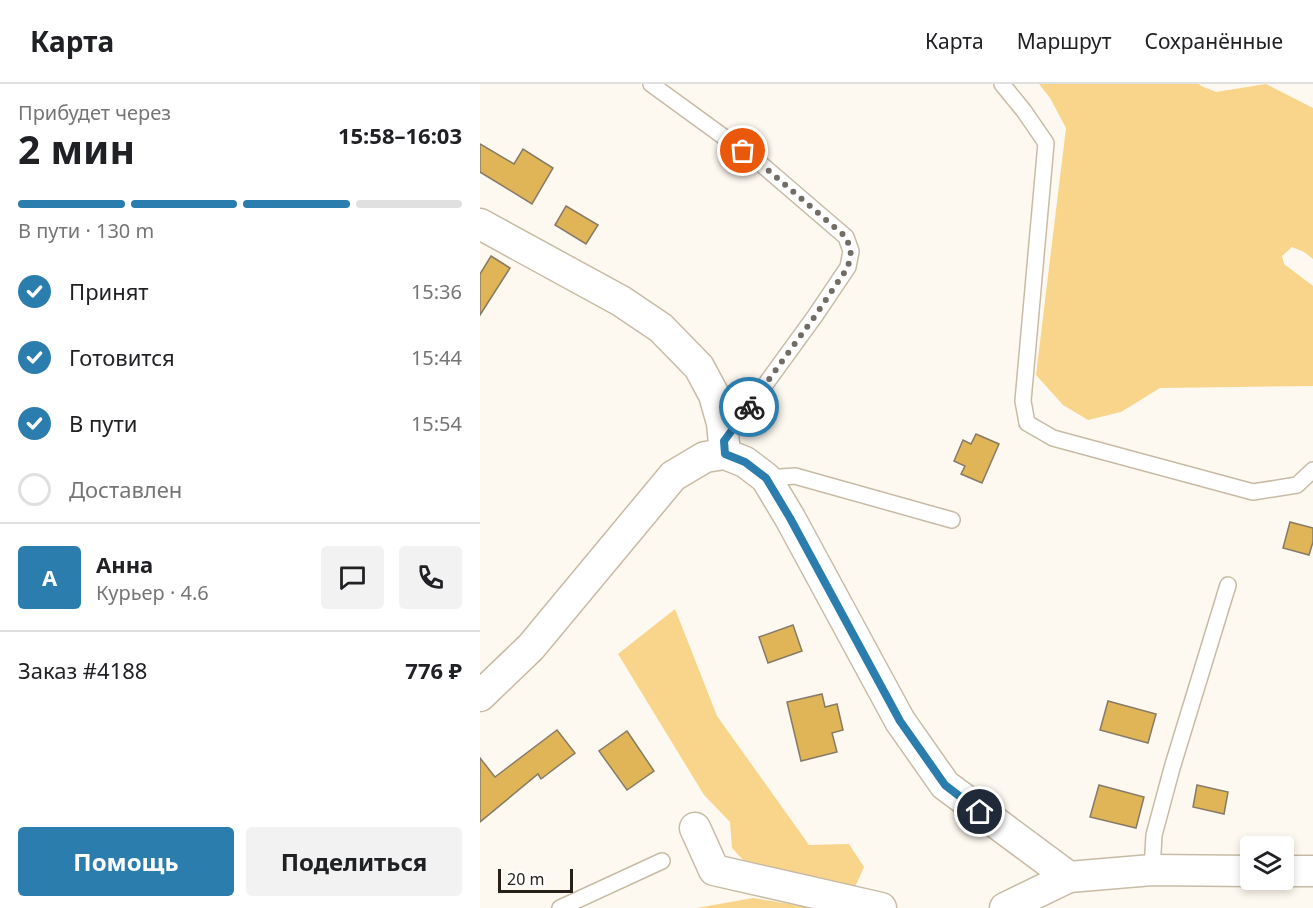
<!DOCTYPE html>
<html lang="ru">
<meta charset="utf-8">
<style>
:root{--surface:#fff;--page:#f2f2f2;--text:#202124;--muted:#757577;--line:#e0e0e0;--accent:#2a7dad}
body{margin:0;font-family:"Noto Sans",sans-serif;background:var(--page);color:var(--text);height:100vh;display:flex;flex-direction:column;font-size:22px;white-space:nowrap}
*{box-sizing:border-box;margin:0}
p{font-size:20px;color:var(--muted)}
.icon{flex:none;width:33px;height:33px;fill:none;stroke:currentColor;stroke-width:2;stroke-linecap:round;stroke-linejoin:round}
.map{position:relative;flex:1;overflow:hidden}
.sheet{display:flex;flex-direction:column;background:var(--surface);width:480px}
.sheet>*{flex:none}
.controls{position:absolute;left:760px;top:752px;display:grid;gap:12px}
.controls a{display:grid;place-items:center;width:54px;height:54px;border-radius:6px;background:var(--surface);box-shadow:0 3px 9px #0003;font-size:30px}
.scale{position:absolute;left:18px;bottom:15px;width:75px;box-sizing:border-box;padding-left:6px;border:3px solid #262219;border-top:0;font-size:16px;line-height:21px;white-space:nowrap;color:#262219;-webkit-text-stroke:4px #fff;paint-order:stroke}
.pin{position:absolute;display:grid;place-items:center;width:51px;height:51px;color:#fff;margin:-26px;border:3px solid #fff;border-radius:50%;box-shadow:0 2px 6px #0007}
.courier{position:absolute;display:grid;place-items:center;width:60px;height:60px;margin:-30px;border:4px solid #2a7dad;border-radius:50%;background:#fff;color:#222;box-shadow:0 2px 8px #0007}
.overview em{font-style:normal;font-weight:700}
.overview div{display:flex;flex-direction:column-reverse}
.overview{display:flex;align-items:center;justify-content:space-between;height:102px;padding:0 18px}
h1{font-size:39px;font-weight:700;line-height:45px}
.bar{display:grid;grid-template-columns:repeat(4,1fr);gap:9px 6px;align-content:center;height:72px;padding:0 18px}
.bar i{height:8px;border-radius:4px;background:var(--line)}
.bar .selected{background:var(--accent)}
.bar p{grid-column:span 4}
.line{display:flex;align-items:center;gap:15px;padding:0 18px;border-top:2px solid var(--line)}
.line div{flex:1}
.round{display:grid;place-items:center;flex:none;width:63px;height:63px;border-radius:6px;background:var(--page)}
ol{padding:0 18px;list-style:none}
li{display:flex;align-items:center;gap:18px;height:66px}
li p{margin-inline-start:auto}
li .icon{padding:6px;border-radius:50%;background:var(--accent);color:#fff;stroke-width:4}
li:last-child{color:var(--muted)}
li i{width:33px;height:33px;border:3px solid var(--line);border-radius:50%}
.primary-button{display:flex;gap:12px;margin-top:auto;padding:12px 18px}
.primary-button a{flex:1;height:69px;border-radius:6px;background:var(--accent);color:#fff;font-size:24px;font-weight:700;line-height:69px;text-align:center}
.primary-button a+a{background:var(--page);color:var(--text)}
header{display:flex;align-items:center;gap:36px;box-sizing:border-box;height:84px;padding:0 30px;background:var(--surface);border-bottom:2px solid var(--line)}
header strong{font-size:28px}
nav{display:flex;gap:33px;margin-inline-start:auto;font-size:21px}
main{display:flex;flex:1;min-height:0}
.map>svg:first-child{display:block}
</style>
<header>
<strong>Карта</strong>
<nav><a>Карта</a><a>Маршрут</a><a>Сохранённые</a></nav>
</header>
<main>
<section class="sheet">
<div class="overview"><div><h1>2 мин</h1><p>Прибудет через</p></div><em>15:58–16:03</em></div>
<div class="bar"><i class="selected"></i><i class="selected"></i><i class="selected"></i><i></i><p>В пути · 130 m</p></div>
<ol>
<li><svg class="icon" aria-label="check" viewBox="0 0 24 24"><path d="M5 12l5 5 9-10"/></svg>Принят<p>15:36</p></li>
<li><svg class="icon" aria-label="check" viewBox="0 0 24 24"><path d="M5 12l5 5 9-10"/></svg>Готовится<p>15:44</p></li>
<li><svg class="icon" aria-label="check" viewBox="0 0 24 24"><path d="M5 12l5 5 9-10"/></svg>В пути<p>15:54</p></li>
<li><i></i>Доставлен</li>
</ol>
<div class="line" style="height:108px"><b class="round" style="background:var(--accent);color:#fff">А</b><div><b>Анна</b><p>Курьер · 4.6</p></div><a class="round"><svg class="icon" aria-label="chat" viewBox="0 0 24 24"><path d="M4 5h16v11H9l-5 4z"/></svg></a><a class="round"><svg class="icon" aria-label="phone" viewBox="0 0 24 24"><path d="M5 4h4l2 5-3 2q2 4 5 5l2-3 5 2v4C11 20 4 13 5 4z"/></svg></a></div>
<div class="line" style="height:78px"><div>Заказ #4188</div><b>776 ₽</b></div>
<div class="primary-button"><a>Помощь</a><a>Поделиться</a></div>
</section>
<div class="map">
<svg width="833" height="824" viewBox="0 0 833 824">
<rect width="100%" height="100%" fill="#fef9f0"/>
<g fill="#f9d48b">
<path d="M 559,0 L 719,0 L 721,2 L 736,8 L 786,0 L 833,24 L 833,175 L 824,168 L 812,163 L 802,172 L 804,180 L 833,202 L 833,302 L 680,304 L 641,328 L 608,336 L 583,321 L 556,291 L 586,44 L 570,14 Z"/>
<path d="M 195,525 L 237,632 L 329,761 L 369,760 L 384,783 L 375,803 L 263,776 L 252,764 L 250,738 L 224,711 L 138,570 Z"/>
<path d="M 273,814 L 335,824 L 217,824 Z"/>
</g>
<g fill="#e0b558" stroke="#867b66" stroke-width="1.5">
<path d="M 0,60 L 34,80 L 43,65 L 73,84 L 52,120 L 0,88 Z"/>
<path d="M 86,122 L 118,141 L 106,160 L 75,141 Z"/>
<path d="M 11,172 L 30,184 L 0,231 L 0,190 Z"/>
<path d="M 496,350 L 519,360 L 502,399 L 481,390 L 485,382 L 474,377 L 483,356 L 491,360 Z"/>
<path d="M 810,438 L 833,444 L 833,458 L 829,471 L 803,464 Z"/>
<path d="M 313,541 L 322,567 L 288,579 L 279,553 Z"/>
<path d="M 342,610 L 345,623 L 357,620 L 363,646 L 352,649 L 357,668 L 321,677 L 307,618 Z"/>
<path d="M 628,617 L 676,630 L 668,659 L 620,646 Z"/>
<path d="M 77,646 L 95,669 L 61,695 L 58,690 L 0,738 L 0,674 L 15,693 Z"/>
<path d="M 147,647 L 174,687 L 147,706 L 119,667 Z"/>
<path d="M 619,701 L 664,713 L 656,744 L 610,733 Z"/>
<path d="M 717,701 L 748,708 L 744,730 L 713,723 Z"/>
</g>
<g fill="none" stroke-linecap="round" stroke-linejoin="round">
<g stroke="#c7bba5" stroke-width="18">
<g id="lane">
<path d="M 171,0 L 281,80 L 366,153 L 371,167 L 368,183 L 335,232 L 245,356"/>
<path d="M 522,0 L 544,27 L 566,59 L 543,317 L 547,339 L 573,354 L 773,408 L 817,401 L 833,386"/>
<path d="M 286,394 L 315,392 L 472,436"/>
<path d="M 672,786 L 674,751 L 692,684 L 748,501"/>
<path d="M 80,824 L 182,777"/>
</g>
</g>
<g stroke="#c7bba5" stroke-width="33">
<g id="street">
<path d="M 0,140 L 141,217 L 181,244 L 219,283 L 234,311 L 242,339 L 245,370"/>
<path d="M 0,612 L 51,563 L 193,392 L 225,373 L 245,370 L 265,378 L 286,394 L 310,434 L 420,637 L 465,701 L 589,793 L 672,786 L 771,787"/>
<path d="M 215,744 L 234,786 L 401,824"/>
<path d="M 804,787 L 833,787"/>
<path d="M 525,824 L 589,793"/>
</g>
</g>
<use href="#lane" stroke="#fff" stroke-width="15"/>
<use href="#street" stroke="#fff" stroke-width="30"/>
</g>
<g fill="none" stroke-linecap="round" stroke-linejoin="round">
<path stroke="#726d64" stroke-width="6" stroke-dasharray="0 10.8" d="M 263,67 L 281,80 L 366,153 L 371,167 L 368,183 L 335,232 L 269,323"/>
<path stroke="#2a7dad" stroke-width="8" d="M 269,323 L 244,357 L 245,370 L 265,378 L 286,394 L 310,434 L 420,637 L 465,701 L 500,728"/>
</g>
</svg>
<div class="controls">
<a><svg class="icon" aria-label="layers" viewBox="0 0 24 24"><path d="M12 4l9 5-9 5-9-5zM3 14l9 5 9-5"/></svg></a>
</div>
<div class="scale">20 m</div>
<div class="pin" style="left:263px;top:67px;background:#ea580c"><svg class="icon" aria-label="bag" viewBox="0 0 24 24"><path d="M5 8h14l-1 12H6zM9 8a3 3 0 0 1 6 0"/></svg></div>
<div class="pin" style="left:500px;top:728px;background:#1f2937"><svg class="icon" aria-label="home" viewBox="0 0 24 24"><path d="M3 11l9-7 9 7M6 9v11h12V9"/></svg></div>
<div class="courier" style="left:269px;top:323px"><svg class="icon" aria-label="bike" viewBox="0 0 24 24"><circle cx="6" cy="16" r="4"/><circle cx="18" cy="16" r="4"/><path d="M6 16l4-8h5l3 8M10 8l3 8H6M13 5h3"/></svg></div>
</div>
</main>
